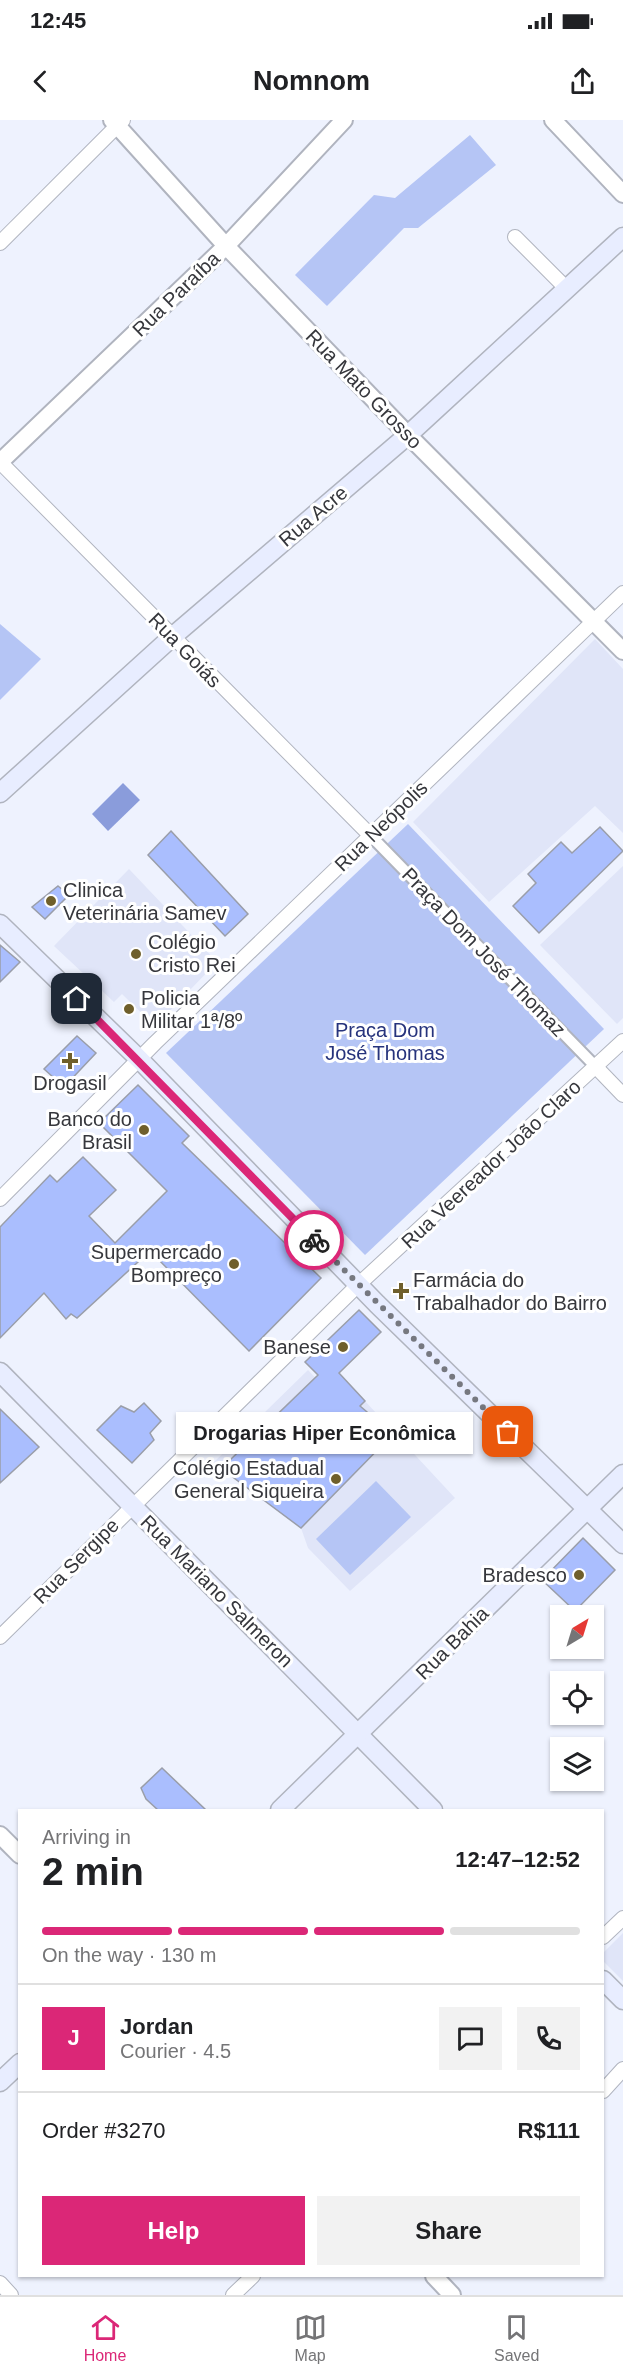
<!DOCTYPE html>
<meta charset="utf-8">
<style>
:root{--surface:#fff;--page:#f2f2f2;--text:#202124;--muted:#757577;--line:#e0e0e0;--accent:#db2777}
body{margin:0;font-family:Arial,sans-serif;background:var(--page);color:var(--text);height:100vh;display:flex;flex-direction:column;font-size:22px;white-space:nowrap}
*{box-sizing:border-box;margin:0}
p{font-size:20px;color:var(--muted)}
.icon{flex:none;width:33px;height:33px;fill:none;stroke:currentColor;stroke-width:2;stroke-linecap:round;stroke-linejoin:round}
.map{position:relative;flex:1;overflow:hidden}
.drawer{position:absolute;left:18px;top:1689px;width:586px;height:468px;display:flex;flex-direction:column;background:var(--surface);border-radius:0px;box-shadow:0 2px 4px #0004}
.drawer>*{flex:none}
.needle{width:39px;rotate:38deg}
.controls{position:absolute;left:550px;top:1485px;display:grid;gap:12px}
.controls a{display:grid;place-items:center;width:54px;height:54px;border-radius:0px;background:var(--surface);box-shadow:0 2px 4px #0004;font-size:30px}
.pin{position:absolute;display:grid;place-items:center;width:51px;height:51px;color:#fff;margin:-26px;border-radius:12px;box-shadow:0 3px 9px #0006}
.courier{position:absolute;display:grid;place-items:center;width:60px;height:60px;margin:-30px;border:4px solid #db2777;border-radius:50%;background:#fff;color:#222;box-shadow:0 2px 8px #0007}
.bubble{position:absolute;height:42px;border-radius:0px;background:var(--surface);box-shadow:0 2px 4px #0004;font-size:20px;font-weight:700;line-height:42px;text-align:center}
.overview em{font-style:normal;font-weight:700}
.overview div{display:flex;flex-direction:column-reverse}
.overview{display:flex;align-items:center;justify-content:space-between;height:102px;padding:0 24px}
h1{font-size:39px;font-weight:700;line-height:45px}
.bar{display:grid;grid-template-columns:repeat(4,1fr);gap:9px 6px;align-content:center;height:72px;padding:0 24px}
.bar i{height:8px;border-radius:4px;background:var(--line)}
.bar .selected{background:var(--accent)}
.bar p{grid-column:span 4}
.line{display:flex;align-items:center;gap:15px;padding:0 24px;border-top:2px solid var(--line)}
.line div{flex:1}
.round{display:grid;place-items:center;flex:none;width:63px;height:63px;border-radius:0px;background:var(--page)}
.primary-button{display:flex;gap:12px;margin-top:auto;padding:12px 24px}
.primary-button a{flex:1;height:69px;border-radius:0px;background:var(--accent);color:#fff;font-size:24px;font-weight:700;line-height:69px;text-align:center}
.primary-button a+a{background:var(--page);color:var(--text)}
.status{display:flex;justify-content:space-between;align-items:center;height:42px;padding:0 30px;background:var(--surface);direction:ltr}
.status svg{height:16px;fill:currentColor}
header{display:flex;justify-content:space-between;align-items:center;height:78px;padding:0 24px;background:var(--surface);font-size:27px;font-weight:700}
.tab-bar{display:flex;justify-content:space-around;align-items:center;height:84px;border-top:2px solid var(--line);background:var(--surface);font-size:16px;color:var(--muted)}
.tab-bar a{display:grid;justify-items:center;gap:3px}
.tab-bar .selected{color:var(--accent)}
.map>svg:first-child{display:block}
</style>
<div class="status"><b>12:45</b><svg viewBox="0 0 49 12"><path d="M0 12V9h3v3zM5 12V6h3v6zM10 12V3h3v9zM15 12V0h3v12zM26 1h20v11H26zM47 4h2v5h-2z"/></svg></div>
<header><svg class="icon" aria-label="back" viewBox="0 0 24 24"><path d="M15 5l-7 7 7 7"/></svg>Nomnom<svg class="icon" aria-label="share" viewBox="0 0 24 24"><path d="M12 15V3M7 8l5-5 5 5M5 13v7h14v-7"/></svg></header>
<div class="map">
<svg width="623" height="2175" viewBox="0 0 623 2175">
<rect width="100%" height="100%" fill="#eef2fe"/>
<g fill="#e0e5f8">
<path d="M 595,519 L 623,549 L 623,713 L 595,686 L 489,782 L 413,702 Z"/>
<path d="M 623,746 L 623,898 L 617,904 L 540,825 Z"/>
<path d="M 129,749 L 217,842 L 155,906 L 122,874 L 114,882 L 54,826 Z"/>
<path d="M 308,1250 L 324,1267 L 339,1253 L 455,1378 L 350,1471 L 308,1428 L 301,1408 L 213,1343 Z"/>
<path d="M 623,1813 L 623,1861 L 603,1841 L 603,1833 Z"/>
</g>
<g fill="#b5c5f5">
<path d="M 470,15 L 496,45 L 418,108 L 404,108 L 327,186 L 295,155 L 374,75 L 395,78 Z"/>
<path d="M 0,504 L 41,539 L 0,580 Z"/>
<path d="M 408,704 L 604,909 L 365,1135 L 166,933 Z"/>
<path d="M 376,1361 L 411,1397 L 350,1455 L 316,1419 Z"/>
</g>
<path fill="#8a9cdb" d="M 123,663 L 140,680 L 108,711 L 92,694 Z"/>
<g fill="#aabefe" stroke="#9a9ea9" stroke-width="1.5">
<path d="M 600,707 L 623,731 L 539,813 L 513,786 L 536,763 L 528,754 L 561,722 L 572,733 Z"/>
<path d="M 171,711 L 248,794 L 225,816 L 148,735 Z"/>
<path d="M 58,766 L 69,775 L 45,799 L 32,787 Z"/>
<path d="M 0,825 L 20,842 L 0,862 Z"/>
<path d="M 77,916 L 96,933 L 64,967 L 44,949 Z"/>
<path d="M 138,965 L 189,1016 L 182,1023 L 321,1158 L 249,1231 L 150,1131 L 77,1198 L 71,1194 L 66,1199 L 44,1173 L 0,1218 L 0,1107 L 50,1055 L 57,1062 L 83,1037 L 116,1070 L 89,1096 L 115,1123 L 167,1071 L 99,1003 Z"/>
<path d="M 359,1190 L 381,1212 L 339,1253 L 365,1281 L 360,1286 L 393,1314 L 301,1408 L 226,1352 L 232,1344 L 229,1341 L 318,1255 L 305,1242 Z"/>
<path d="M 144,1283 L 161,1301 L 150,1313 L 154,1320 L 132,1343 L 97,1310 L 121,1286 L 134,1292 Z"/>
<path d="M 0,1289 L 39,1327 L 0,1363 Z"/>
<path d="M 583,1418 L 615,1450 L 575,1491 L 542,1460 Z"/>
<path d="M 162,1648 L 206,1690 L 158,1690 L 146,1679 L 141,1668 Z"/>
</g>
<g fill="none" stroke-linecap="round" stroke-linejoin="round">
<g stroke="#b0b4bf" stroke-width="14">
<path id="pedestrian" d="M 371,716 L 596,947"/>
</g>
<g stroke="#b0b4bf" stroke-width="16">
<g id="minor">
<path d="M 515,117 L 567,169"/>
<path d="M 0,123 L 123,0"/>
<path d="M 0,342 L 371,716"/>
<path d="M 596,947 L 623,975"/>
<path d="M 0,1079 L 155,923 L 623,473"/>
<path d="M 0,1517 L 358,1165 L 623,921"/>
<path d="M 603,1817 L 623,1798"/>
<path d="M 603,1971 L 623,1949"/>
<path d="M 0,2163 L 11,2175"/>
<path d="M 233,2175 L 253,2156"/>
</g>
</g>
<g stroke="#b0b4bf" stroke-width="20">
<g id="tertiary">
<path d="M 112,0 L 226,126 L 408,315 L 623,531"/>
<path d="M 553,0 L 623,74"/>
<path d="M 0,342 L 226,126 L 344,0"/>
<path d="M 0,1715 L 20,1735"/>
<path d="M 434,2156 L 452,2175"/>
</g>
</g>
<g stroke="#b0b4bf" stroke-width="21">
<g id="secondary">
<path d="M 0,673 L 172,517 L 408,315 L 623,117"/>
<path d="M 0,804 L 139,939 L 377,1184 L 623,1424"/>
<path d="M 0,1252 L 433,1690"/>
<path d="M 280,1690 L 623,1354"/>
<path d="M 603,1860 L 623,1880"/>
<path d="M 0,1962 L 20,1943"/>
</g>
</g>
<use href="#pedestrian" stroke="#fff" stroke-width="10"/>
<use href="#minor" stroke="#fff" stroke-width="14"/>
<use href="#tertiary" stroke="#fff" stroke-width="16"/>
<use href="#secondary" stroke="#e8edff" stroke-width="18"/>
</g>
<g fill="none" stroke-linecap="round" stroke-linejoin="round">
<path stroke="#767880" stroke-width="6" stroke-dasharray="0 10.8" d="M 314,1120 L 508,1312"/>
<path stroke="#db2777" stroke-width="8" d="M 77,879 L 314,1120"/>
</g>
<g fill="#6f5f2c" stroke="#fff" stroke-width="2">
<circle cx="51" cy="781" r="6"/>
<circle cx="136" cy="834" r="6"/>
<circle cx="129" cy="889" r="6"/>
<path d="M67 932h6v6h6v6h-6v6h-6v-6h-6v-6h6z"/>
<circle cx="144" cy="1010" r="6"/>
<circle cx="234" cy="1144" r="6"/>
<path d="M398 1162h6v6h6v6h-6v6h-6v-6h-6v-6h6z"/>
<circle cx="343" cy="1227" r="6"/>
<circle cx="336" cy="1359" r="6"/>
<circle cx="579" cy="1455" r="6"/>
</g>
<g text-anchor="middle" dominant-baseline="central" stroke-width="6" stroke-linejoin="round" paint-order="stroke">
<g font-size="20" fill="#36373c" stroke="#fff">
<text transform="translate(176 174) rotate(-44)">Rua Paraíba</text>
<text transform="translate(364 269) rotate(46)">Rua Mato Grosso</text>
<text transform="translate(313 396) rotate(-40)">Rua Acre</text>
<text transform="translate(185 530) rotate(46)">Rua Goiás</text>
<text transform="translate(381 706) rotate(-44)">Rua Neópolis</text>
<text transform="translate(484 832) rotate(46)">Praça Dom José Thomaz</text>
<text transform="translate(491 1044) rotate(-43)">Rua Veereador João Claro</text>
<text transform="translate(76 1441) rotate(-45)">Rua Sergipe</text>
<text transform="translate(217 1471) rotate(45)">Rua Mariano Salmeron</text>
<text transform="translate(452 1523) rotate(-45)">Rua Bahia</text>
</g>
<g font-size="20" fill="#36373c" stroke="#fff" text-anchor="end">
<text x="63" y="770" text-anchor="start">Clinica<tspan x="63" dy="23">Veterinária Samev</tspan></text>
<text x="148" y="822" text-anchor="start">Colégio<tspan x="148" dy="23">Cristo Rei</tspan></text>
<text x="141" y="878" text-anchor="start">Policia<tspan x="141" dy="23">Militar 1ª/8º</tspan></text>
<text x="70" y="963" text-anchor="middle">Drogasil</text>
<text x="132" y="999">Banco do<tspan x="132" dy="23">Brasil</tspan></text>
<text x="222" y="1132">Supermercado<tspan x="222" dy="23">Bompreço</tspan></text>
<text x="413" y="1160" text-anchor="start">Farmácia do<tspan x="413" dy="23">Trabalhador do Bairro</tspan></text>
<text x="331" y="1227">Banese</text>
<text x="324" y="1348">Colégio Estadual<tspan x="324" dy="23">General Siqueira</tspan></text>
<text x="567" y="1455">Bradesco</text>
</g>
<g font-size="20" fill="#26337c" stroke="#fff">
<text x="385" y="910">Praça Dom<tspan x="385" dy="23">José Thomas</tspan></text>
</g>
</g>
</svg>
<div class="controls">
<a><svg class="needle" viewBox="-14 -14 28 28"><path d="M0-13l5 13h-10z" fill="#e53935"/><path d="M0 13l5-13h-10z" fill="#757577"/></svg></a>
<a><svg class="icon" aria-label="locate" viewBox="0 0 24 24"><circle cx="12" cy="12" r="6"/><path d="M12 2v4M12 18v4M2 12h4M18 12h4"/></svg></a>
<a><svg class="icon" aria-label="layers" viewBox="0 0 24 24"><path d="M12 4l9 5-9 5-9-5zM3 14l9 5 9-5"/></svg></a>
</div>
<div class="pin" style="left:508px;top:1312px;background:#ea580c"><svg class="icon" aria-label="bag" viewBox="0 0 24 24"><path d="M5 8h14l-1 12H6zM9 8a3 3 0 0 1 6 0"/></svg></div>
<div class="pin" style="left:77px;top:879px;background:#1f2937"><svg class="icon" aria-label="home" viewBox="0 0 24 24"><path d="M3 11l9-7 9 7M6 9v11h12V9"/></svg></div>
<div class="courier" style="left:314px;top:1120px"><svg class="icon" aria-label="bike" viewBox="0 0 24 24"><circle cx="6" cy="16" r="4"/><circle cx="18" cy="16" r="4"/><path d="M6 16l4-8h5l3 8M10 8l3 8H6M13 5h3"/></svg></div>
<div class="bubble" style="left:176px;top:1292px;width:297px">Drogarias Hiper Econômica</div>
<section class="drawer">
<div class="overview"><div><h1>2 min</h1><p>Arriving in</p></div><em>12:47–12:52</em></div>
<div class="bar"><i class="selected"></i><i class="selected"></i><i class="selected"></i><i></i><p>On the way · 130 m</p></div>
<div class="line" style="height:108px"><b class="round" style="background:var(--accent);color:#fff">J</b><div><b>Jordan</b><p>Courier · 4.5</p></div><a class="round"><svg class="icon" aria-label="chat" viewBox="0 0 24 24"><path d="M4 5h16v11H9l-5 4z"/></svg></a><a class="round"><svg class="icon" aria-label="phone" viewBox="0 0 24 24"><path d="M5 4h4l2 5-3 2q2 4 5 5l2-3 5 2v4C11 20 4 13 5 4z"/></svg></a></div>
<div class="line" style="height:78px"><div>Order #3270</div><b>R$111</b></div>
<div class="primary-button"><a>Help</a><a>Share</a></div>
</section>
</div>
<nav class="tab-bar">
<a class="selected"><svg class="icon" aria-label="home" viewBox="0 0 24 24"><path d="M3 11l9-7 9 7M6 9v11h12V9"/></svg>Home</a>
<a><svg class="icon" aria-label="map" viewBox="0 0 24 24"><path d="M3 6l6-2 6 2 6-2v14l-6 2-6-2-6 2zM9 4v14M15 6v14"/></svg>Map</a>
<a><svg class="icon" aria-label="saved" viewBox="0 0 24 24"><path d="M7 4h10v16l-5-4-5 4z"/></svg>Saved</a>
</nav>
